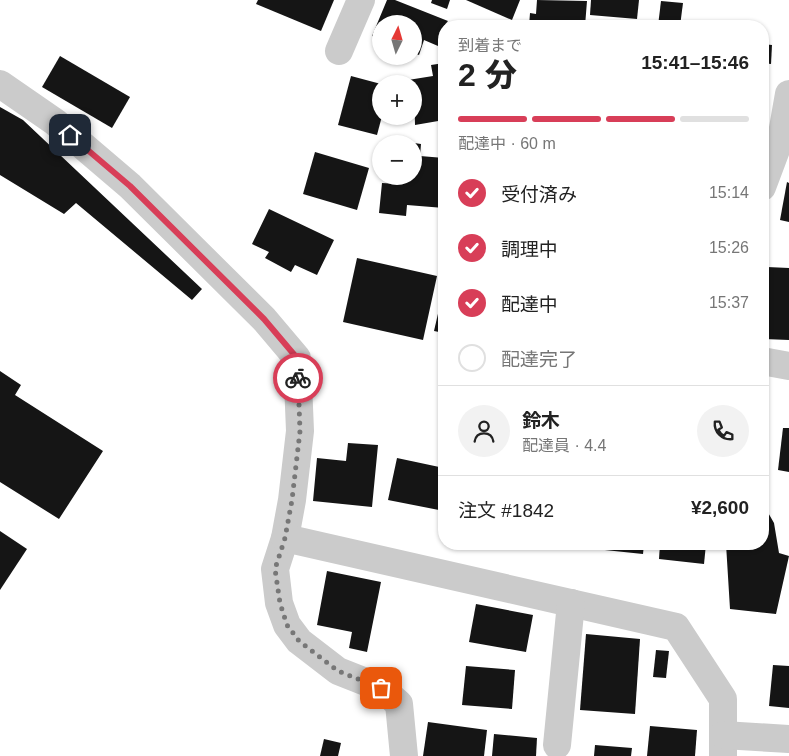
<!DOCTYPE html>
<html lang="ja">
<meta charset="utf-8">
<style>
:root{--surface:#fff;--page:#f2f2f2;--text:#222;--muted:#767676;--line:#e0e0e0;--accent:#d83e58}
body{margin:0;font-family:Arial,"Noto Sans JP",sans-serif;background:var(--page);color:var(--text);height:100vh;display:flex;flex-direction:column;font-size:19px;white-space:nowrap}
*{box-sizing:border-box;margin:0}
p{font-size:16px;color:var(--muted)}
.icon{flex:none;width:28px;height:28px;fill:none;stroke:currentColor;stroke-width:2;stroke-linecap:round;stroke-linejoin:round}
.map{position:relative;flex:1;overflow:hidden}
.side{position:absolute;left:438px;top:20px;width:331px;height:530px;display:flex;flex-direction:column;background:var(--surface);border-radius:20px;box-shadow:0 1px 4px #0004}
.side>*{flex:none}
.needle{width:32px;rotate:5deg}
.controls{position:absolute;left:372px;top:15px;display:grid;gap:10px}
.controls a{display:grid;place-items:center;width:50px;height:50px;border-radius:50%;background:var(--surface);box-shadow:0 1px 4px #0004;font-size:25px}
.pin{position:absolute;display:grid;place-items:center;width:42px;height:42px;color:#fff;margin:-21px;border-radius:10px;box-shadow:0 2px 8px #0006}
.courier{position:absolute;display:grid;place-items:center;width:50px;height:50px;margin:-25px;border:4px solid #d83e58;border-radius:50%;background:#fff;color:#222;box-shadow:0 1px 6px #0007}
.head em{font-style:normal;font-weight:800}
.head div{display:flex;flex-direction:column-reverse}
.head{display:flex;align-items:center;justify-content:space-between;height:85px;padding:0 20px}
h1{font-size:32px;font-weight:800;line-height:38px}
.bar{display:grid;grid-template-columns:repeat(4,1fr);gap:8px 5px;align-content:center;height:60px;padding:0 20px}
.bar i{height:6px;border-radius:4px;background:var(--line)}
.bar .selected{background:var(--accent)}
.bar p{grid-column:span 4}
.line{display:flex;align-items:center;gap:12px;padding:0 20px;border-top:1px solid var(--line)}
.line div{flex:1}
.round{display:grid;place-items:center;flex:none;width:52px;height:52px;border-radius:26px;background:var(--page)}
ol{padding:0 20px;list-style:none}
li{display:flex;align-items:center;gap:15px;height:55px}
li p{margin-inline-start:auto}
li .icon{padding:5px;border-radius:50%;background:var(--accent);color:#fff;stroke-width:4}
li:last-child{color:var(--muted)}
li i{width:28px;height:28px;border:2px solid var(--line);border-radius:50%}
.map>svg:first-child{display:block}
</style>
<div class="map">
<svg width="789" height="756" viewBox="0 0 789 756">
<rect width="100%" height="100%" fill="#fff"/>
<g fill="#151515">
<path d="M 258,0 L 334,0 L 321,31 L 256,4 Z"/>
<path d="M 387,0 L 395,0 L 448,21 L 444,26 L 438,46 L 424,40 L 419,55 L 414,53 L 414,24 L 381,24 L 381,39 L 372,36 Z"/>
<path d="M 432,0 L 450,0 L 447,9 L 431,3 Z"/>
<path d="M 466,0 L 520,0 L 512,20 Z"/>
<path d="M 537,0 L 587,1 L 585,26 L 529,26 L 530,13 L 536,14 Z"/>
<path d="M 591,0 L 639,0 L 637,19 L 590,15 Z"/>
<path d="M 661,1 L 683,3 L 680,26 L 658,26 Z"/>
<path d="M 762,44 L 772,45 L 771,64 L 762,63 Z"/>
<path d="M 60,56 L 130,97 L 112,128 L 42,87 Z"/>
<path d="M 444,63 L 444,120 L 415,125 L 414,84 L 408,84 L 408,80 L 433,76 L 431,65 Z"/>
<path d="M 351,76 L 381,84 L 382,116 L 377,135 L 338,125 Z"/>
<path d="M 0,107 L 23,120 L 202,289 L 192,300 L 76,203 L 64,214 L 0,175 Z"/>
<path d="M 762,107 L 769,108 L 767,139 L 762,138 Z"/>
<path d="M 414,143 L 421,144 L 420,156 L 444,158 L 444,208 L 407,205 L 406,216 L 379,213 L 382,183 L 398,184 L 398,176 L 414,176 Z"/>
<path d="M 315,152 L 369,168 L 357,210 L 303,194 Z"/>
<path d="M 787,182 L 789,183 L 789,222 L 780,220 Z"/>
<path d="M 269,209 L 334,240 L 317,275 L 295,265 L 291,272 L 265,258 L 269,252 L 252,244 Z"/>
<path d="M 357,258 L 437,276 L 423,340 L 343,322 Z"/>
<path d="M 767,267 L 789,268 L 789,340 L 764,339 Z"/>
<path d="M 443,292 L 444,293 L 444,333 L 434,331 Z"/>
<path d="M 0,371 L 21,385 L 15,395 L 103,451 L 59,519 L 0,482 Z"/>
<path d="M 783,428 L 789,428 L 789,472 L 778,470 Z"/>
<path d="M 348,443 L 378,445 L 372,507 L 313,501 L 317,458 L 346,461 Z"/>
<path d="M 397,458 L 444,468 L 444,511 L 388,500 Z"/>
<path d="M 762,502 L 774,523 L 779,553 L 789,556 L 776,614 L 730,609 L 726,544 L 762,544 Z"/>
<path d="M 0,531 L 27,549 L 0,590 Z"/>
<path d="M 576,544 L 644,544 L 643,554 L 576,547 Z"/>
<path d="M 660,544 L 706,544 L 704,564 L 659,559 Z"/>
<path d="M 327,571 L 381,582 L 367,652 L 349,648 L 352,632 L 317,625 Z"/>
<path d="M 476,604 L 533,615 L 526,652 L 469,642 Z"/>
<path d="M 586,634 L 640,639 L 635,714 L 580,710 Z"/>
<path d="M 656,650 L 669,651 L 666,678 L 653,677 Z"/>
<path d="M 773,665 L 789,666 L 789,708 L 769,706 Z"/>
<path d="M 466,666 L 515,670 L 512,709 L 462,705 Z"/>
<path d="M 428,722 L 487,730 L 484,756 L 423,756 Z"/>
<path d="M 650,726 L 697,730 L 695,756 L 647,756 Z"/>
<path d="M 494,734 L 537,738 L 536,756 L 492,756 Z"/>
<path d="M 324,739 L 341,743 L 338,756 L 320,756 Z"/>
<path d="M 595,745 L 632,748 L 631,756 L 594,756 Z"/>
</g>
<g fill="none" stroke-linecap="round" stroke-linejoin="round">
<g stroke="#cbcbcb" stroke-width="28">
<path d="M 339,51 L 361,0"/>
<path d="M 0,84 L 55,122 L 130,186 L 264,319 L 297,358 L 300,431 L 292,500 L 285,538 L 275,569 L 279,603 L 287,625 L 299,641 L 338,671 L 381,688 L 399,704 L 404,756"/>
<path d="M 762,187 L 782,134 L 789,94"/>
<path d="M 762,361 L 789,366"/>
<path d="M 285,538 L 676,627 L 723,699 L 723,756"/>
<path d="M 723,735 L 789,739"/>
<path d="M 557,745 L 571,603"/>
</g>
</g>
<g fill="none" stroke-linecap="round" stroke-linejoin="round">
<path stroke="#777" stroke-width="5" stroke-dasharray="0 9" d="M 298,378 L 300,431 L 292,500 L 285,538 L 275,569 L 280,603 L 287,625 L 299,641 L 338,671 L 381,688"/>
<path stroke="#d83e58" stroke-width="6" d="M 70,135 L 130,186 L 264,319 L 297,358 L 298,378"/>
</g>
</svg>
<div class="controls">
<a><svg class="needle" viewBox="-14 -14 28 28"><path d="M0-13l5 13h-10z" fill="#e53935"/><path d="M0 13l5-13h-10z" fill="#767676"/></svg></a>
<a>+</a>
<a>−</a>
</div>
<div class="pin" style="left:381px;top:688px;background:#ea580c"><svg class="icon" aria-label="bag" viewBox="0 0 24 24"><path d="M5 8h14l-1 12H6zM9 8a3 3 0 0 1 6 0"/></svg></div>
<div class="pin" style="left:70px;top:135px;background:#1f2937"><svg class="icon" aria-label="home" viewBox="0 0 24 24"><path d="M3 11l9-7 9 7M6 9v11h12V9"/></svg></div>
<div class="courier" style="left:298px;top:378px"><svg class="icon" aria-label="bike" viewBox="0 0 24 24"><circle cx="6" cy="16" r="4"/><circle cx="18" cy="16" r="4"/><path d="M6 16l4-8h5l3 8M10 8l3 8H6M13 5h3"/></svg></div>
<section class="side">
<div class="head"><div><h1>2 分</h1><p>到着まで</p></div><em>15:41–15:46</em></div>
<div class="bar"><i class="selected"></i><i class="selected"></i><i class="selected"></i><i></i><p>配達中 · 60 m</p></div>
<ol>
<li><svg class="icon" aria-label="check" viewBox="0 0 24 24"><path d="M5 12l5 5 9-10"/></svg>受付済み<p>15:14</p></li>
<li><svg class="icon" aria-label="check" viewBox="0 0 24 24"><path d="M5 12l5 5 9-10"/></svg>調理中<p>15:26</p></li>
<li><svg class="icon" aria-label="check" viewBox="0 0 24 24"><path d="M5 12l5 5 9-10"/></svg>配達中<p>15:37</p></li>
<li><i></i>配達完了</li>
</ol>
<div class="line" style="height:90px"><a class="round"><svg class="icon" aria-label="person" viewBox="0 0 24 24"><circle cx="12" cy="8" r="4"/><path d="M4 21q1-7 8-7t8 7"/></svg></a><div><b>鈴木</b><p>配達員 · 4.4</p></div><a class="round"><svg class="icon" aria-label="phone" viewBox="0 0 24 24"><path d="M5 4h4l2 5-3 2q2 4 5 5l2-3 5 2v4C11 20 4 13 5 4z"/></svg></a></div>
<div class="line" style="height:65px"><div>注文 #1842</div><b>¥2,600</b></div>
</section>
</div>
